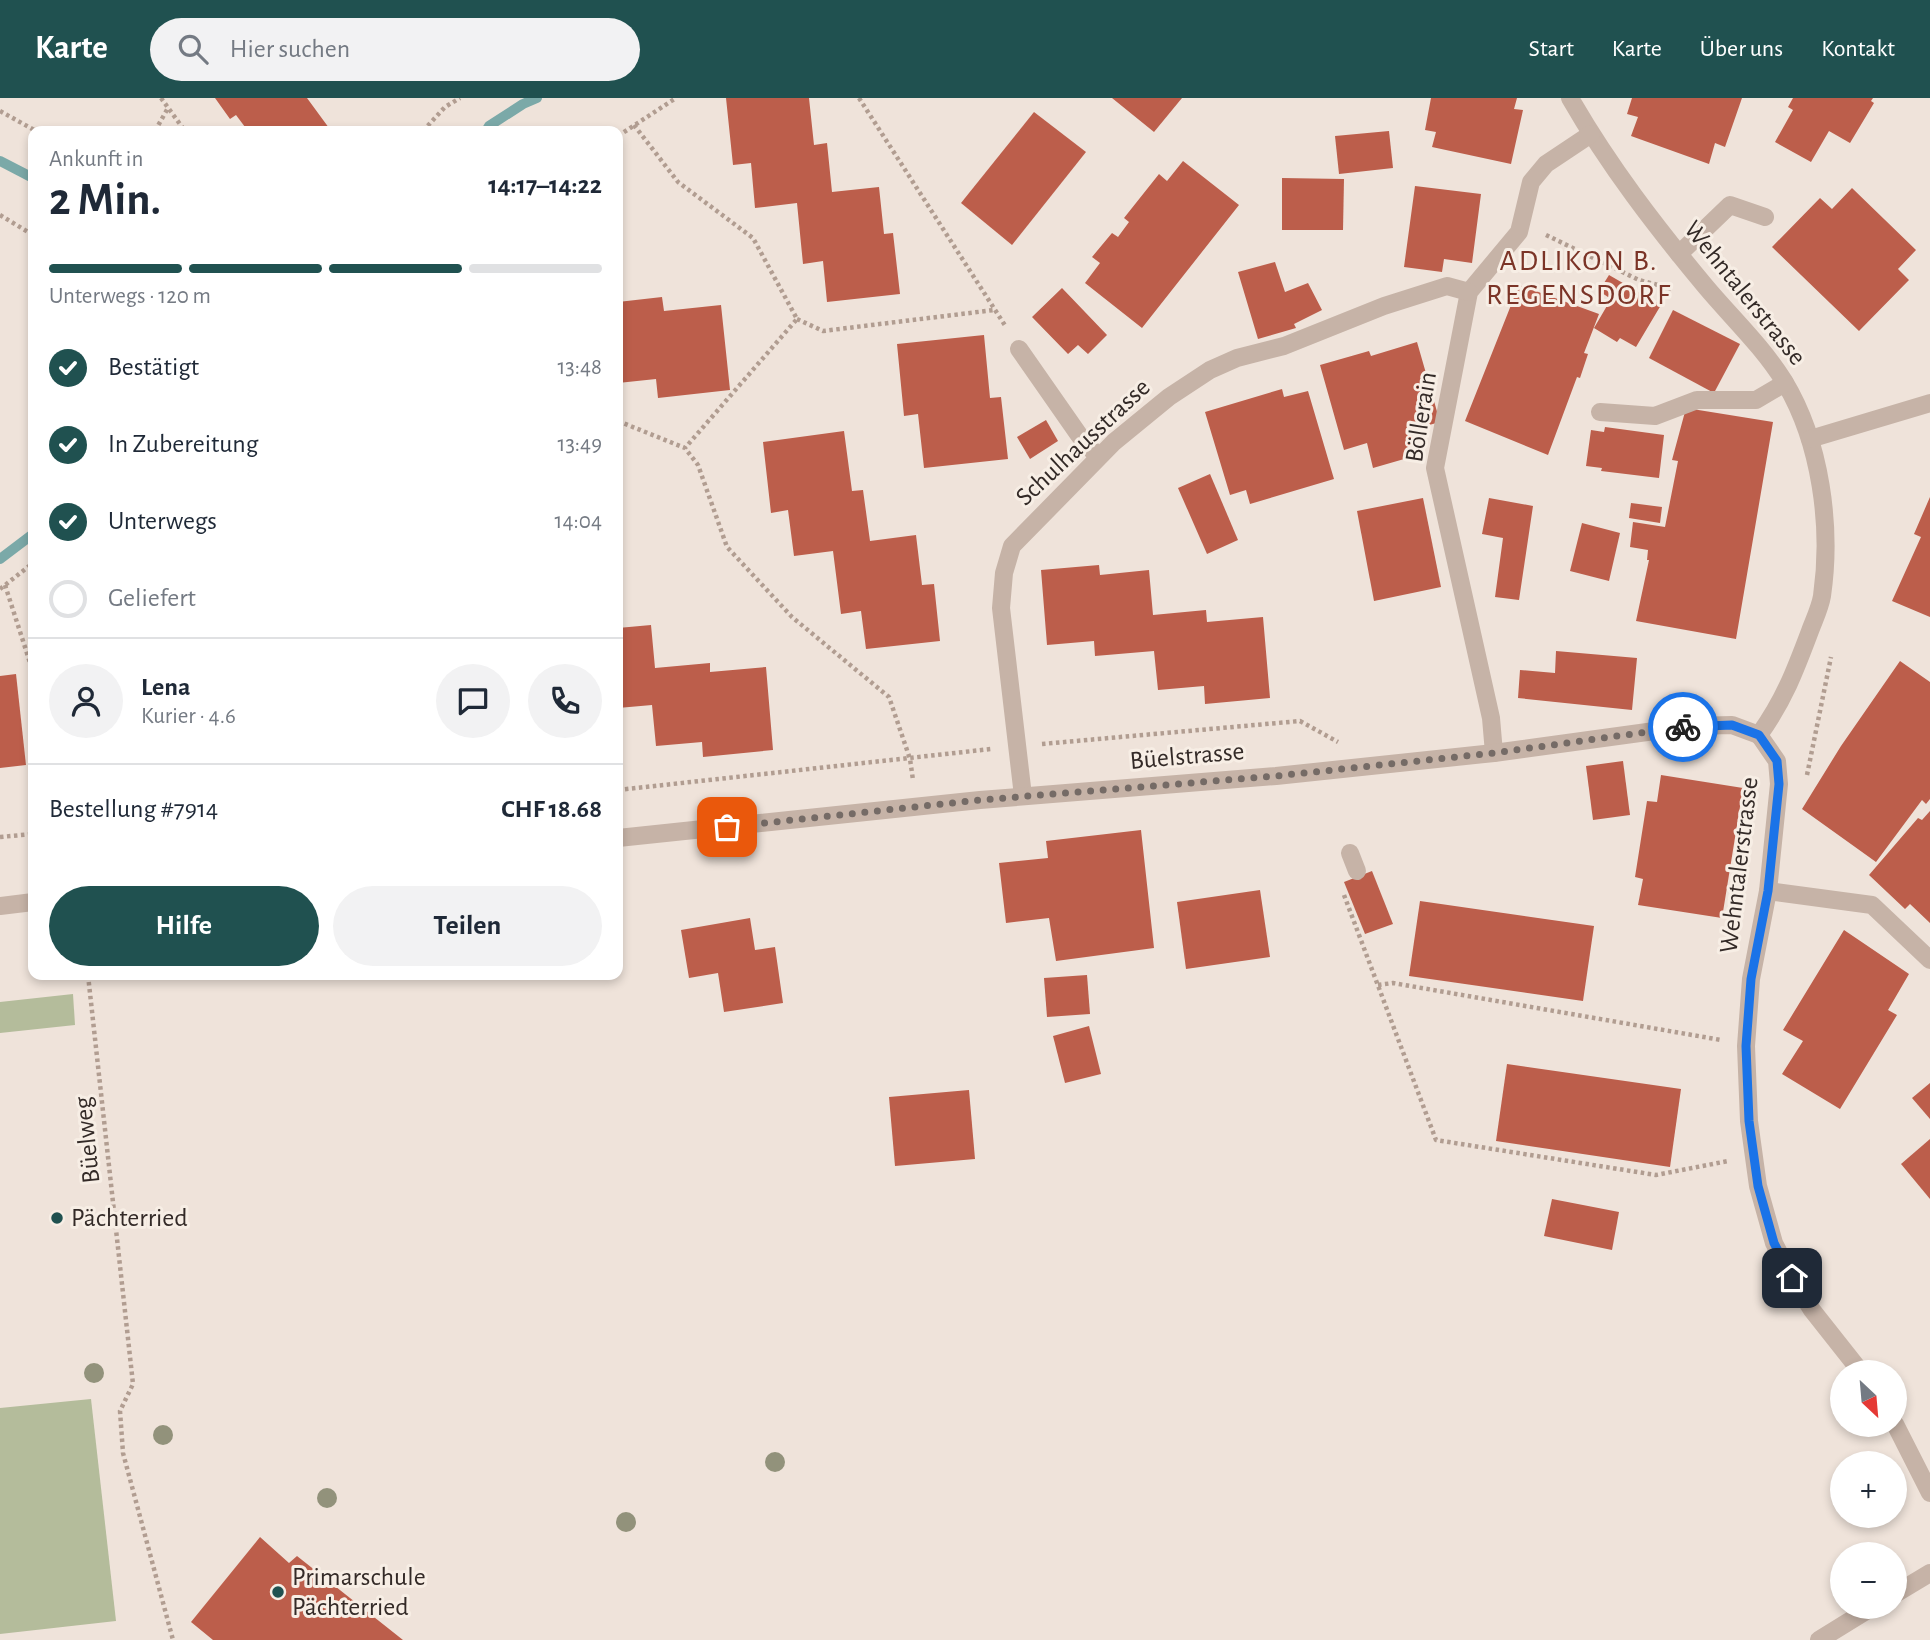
<!DOCTYPE html>
<html lang="de">
<meta charset="utf-8">
<style>
:root{--surface:#fff;--page:#f2f2f3;--text:#1f2937;--muted:#747a83;--line:#e0e1e3;--accent:#205150}
body{margin:0;font-family:"Alegreya Sans",sans-serif;background:var(--page);color:var(--text);height:100vh;display:flex;flex-direction:column;font-size:26px;white-space:nowrap}
*{box-sizing:border-box;margin:0}
p{font-size:23px;color:var(--muted)}
.icon{flex:none;width:38px;height:38px;fill:none;stroke:currentColor;stroke-width:2;stroke-linecap:round;stroke-linejoin:round}
.map{position:relative;flex:1;overflow:hidden}
.drawer{position:absolute;left:28px;top:28px;width:595px;height:854px;display:flex;flex-direction:column;background:var(--surface);border-radius:14px;box-shadow:0 4px 10px #0003}
.drawer>*{flex:none}
.needle{width:46px;rotate:154deg}
.tools{position:absolute;left:1830px;top:1262px;display:grid;gap:14px}
.tools a{display:grid;place-items:center;width:77px;height:77px;border-radius:50%;background:var(--surface);box-shadow:0 4px 10px #0003;font-size:35px}
.pin{position:absolute;display:grid;place-items:center;width:60px;height:60px;color:#fff;margin:-30px;border-radius:14px;box-shadow:0 4px 10px #0006}
.courier{position:absolute;display:grid;place-items:center;width:70px;height:70px;margin:-35px;border:5px solid #1a73e8;border-radius:50%;background:#fff;color:#222;box-shadow:0 2px 9px #0007}
.summary em{font-style:normal;font-weight:700}
.summary div{display:flex;flex-direction:column-reverse}
.summary{display:flex;align-items:center;justify-content:space-between;height:119px;padding:0 21px}
h1{font-size:46px;font-weight:700;line-height:52px}
.bar{display:grid;grid-template-columns:repeat(4,1fr);gap:10px 7px;align-content:center;height:84px;padding:0 21px}
.bar i{height:9px;border-radius:5px;background:var(--line)}
.bar .on{background:var(--accent)}
.bar p{grid-column:span 4}
.line{display:flex;align-items:center;gap:18px;padding:0 21px;border-top:2px solid var(--line)}
.line div{flex:1}
.round{display:grid;place-items:center;flex:none;width:74px;height:74px;border-radius:37px;background:var(--page)}
ol{padding:0 21px;list-style:none}
li{display:flex;align-items:center;gap:21px;height:77px}
li p{margin-inline-start:auto}
li .icon{padding:7px;border-radius:50%;background:var(--accent);color:#fff;stroke-width:4}
li:last-child{color:var(--muted)}
li i{width:38px;height:38px;border:4px solid var(--line);border-radius:50%}
.button{display:flex;gap:14px;margin-top:auto;padding:14px 21px}
.button a{flex:1;height:80px;border-radius:42px;background:var(--accent);color:#fff;font-size:28px;font-weight:700;line-height:80px;text-align:center}
.button a+a{background:var(--page);color:var(--text)}
header{display:flex;align-items:center;gap:42px;box-sizing:border-box;height:98px;padding:0 35px;background:var(--accent);color:#fff}
header strong{font-size:33px}
nav{display:flex;gap:38px;margin-inline-start:auto;font-size:24px}
.search{width:490px;height:63px;background:var(--page);display:flex;align-items:center;gap:18px;box-sizing:border-box;padding:0 24px;border-radius:38px;color:var(--muted);font-size:26px}
.map>svg:first-child{display:block}
</style>
<header>
<strong>Karte</strong>
<div class="search"><svg class="icon" aria-label="search" viewBox="0 0 24 24"><circle cx="10" cy="10" r="6"/><path d="M15 15l6 6"/></svg>Hier suchen</div>
<nav><a>Start</a><a>Karte</a><a>Über uns</a><a>Kontakt</a></nav>
</header>
<div class="map">
<svg width="1930" height="1542" viewBox="0 0 1930 1542">
<rect width="100%" height="100%" fill="#efe3da"/>
<g fill="#b4bc9b">
<path d="M 73,896 L 75,927 L 0,935 L 0,904 Z"/>
<path d="M 91,1301 L 116,1523 L 0,1536 L 0,1310 Z"/>
</g>
<g fill="none" stroke-linecap="round" stroke-linejoin="round">
<g stroke="#7ba9a8" stroke-width="10">
<path d="M 486,33 L 489,28 L 523,6 L 537,0"/>
<path d="M 0,63 L 33,80"/>
<path d="M 0,461 L 33,436"/>
</g>
</g>
<g fill="#bc5e4b">
<path d="M 215,0 L 307,0 L 329,30 L 323,33 L 248,33 L 236,17 L 230,21 Z"/>
<path d="M 726,0 L 809,0 L 814,47 L 827,45 L 832,94 L 879,89 L 884,136 L 893,135 L 900,196 L 827,204 L 823,163 L 803,166 L 797,105 L 755,110 L 751,65 L 733,67 Z"/>
<path d="M 1112,0 L 1182,0 L 1154,34 Z"/>
<path d="M 1431,0 L 1517,0 L 1514,11 L 1523,12 L 1511,66 L 1432,49 L 1436,34 L 1425,32 Z"/>
<path d="M 1632,0 L 1742,0 L 1725,49 L 1715,45 L 1709,66 L 1631,38 L 1638,19 L 1627,16 Z"/>
<path d="M 1793,0 L 1873,0 L 1871,3 L 1874,5 L 1850,45 L 1829,33 L 1811,64 L 1775,44 L 1793,12 L 1788,9 Z"/>
<path d="M 1034,14 L 1086,54 L 1012,147 L 961,105 Z"/>
<path d="M 1389,33 L 1393,70 L 1339,76 L 1335,38 Z"/>
<path d="M 1183,63 L 1239,107 L 1142,230 L 1085,185 L 1100,165 L 1092,159 L 1112,135 L 1118,139 L 1129,124 L 1124,120 L 1159,76 L 1167,83 Z"/>
<path d="M 1282,80 L 1344,81 L 1343,132 L 1282,132 Z"/>
<path d="M 1415,88 L 1481,96 L 1472,165 L 1444,161 L 1442,174 L 1404,169 Z"/>
<path d="M 1852,90 L 1916,152 L 1898,171 L 1909,182 L 1859,233 L 1772,149 L 1820,100 L 1832,111 Z"/>
<path d="M 1275,164 L 1285,194 L 1308,185 L 1322,212 L 1294,226 L 1296,230 L 1258,241 L 1238,174 Z"/>
<path d="M 1609,177 L 1661,207 L 1636,249 L 1620,240 L 1617,244 L 1594,230 L 1611,201 L 1599,193 Z"/>
<path d="M 1519,187 L 1599,216 L 1584,255 L 1588,256 L 1580,280 L 1577,279 L 1548,357 L 1465,323 Z"/>
<path d="M 1062,190 L 1107,237 L 1088,256 L 1078,247 L 1068,256 L 1032,219 Z"/>
<path d="M 662,199 L 664,213 L 721,207 L 730,292 L 658,300 L 656,281 L 618,285 L 618,204 Z"/>
<path d="M 1673,212 L 1740,246 L 1714,295 L 1649,260 Z"/>
<path d="M 984,237 L 990,300 L 1001,299 L 1008,361 L 924,370 L 918,316 L 904,318 L 897,246 Z"/>
<path d="M 1417,244 L 1440,324 L 1411,332 L 1418,357 L 1373,370 L 1367,345 L 1344,352 L 1320,267 L 1369,253 L 1371,258 Z"/>
<path d="M 1282,291 L 1284,299 L 1308,293 L 1334,381 L 1250,406 L 1246,392 L 1230,397 L 1205,314 Z"/>
<path d="M 1686,310 L 1773,324 L 1736,541 L 1636,523 L 1649,462 L 1647,462 L 1648,452 L 1630,449 L 1633,424 L 1665,429 L 1678,363 L 1672,362 Z"/>
<path d="M 1046,322 L 1058,343 L 1030,361 L 1017,339 Z"/>
<path d="M 1605,329 L 1664,337 L 1659,380 L 1601,373 L 1602,370 L 1586,368 L 1591,332 L 1604,334 Z"/>
<path d="M 844,333 L 852,393 L 863,392 L 870,443 L 916,437 L 922,487 L 934,486 L 940,543 L 866,551 L 861,513 L 841,516 L 833,453 L 794,458 L 788,412 L 771,415 L 763,344 Z"/>
<path d="M 1210,376 L 1238,442 L 1207,456 L 1178,390 Z"/>
<path d="M 1930,399 L 1930,519 L 1892,503 L 1921,439 L 1914,436 Z"/>
<path d="M 1423,400 L 1441,489 L 1374,503 L 1357,413 Z"/>
<path d="M 1489,400 L 1533,408 L 1519,502 L 1495,499 L 1503,440 L 1482,436 Z"/>
<path d="M 1631,405 L 1662,409 L 1660,425 L 1629,420 Z"/>
<path d="M 1582,425 L 1620,435 L 1609,483 L 1570,473 Z"/>
<path d="M 1099,467 L 1100,477 L 1149,472 L 1153,517 L 1206,512 L 1207,524 L 1263,519 L 1270,600 L 1205,606 L 1204,588 L 1158,592 L 1154,553 L 1095,558 L 1094,543 L 1047,547 L 1041,472 Z"/>
<path d="M 651,527 L 655,570 L 710,565 L 710,574 L 766,569 L 773,652 L 703,659 L 702,644 L 656,648 L 652,607 L 618,610 L 618,530 Z"/>
<path d="M 1556,553 L 1637,560 L 1632,612 L 1518,600 L 1520,572 L 1555,575 Z"/>
<path d="M 1900,563 L 1930,584 L 1930,701 L 1926,706 L 1922,702 L 1876,764 L 1802,711 L 1841,648 Z"/>
<path d="M 16,576 L 26,667 L 0,670 L 0,578 Z"/>
<path d="M 1623,663 L 1630,717 L 1593,722 L 1586,668 Z"/>
<path d="M 1661,677 L 1743,690 L 1722,820 L 1638,807 L 1643,781 L 1635,779 L 1647,703 L 1657,704 Z"/>
<path d="M 1930,713 L 1930,825 L 1910,806 L 1905,811 L 1869,777 L 1918,720 L 1922,722 Z"/>
<path d="M 1141,732 L 1154,850 L 1056,863 L 1049,820 L 1006,825 L 999,765 L 1048,760 L 1046,743 Z"/>
<path d="M 1372,773 L 1393,826 L 1365,836 L 1344,784 Z"/>
<path d="M 1260,792 L 1270,859 L 1186,871 L 1177,804 Z"/>
<path d="M 1420,803 L 1594,828 L 1583,903 L 1409,878 Z"/>
<path d="M 750,820 L 755,852 L 775,849 L 783,905 L 724,914 L 718,875 L 689,880 L 681,832 Z"/>
<path d="M 1844,832 L 1909,876 L 1888,912 L 1897,917 L 1840,1011 L 1782,976 L 1803,943 L 1783,932 Z"/>
<path d="M 1087,877 L 1090,916 L 1047,919 L 1044,880 Z"/>
<path d="M 1089,928 L 1101,976 L 1065,985 L 1053,938 Z"/>
<path d="M 1507,966 L 1681,991 L 1670,1069 L 1496,1043 Z"/>
<path d="M 1930,985 L 1930,1021 L 1912,1000 Z"/>
<path d="M 969,992 L 975,1061 L 895,1068 L 889,999 Z"/>
<path d="M 1930,1041 L 1930,1101 L 1901,1066 Z"/>
<path d="M 1552,1101 L 1619,1114 L 1612,1152 L 1544,1138 Z"/>
<path d="M 260,1439 L 289,1465 L 297,1458 L 403,1542 L 213,1542 L 191,1524 Z"/>
</g>
<g fill="none" stroke-linecap="round" stroke-linejoin="round">
<g stroke="#b19d91" stroke-width="4.5" stroke-dasharray="3.5 3.5" stroke-linecap="butt">
<path d="M 161,0 L 185,33"/>
<path d="M 859,0 L 1006,229"/>
<path d="M 0,13 L 36,33"/>
<path d="M 634,27 L 678,84 L 753,140 L 797,221 L 685,350"/>
<path d="M 155,33 L 168,10"/>
<path d="M 230,33 L 232,32"/>
<path d="M 423,33 L 445,9 L 460,0"/>
<path d="M 618,38 L 676,0"/>
<path d="M 0,117 L 33,137"/>
<path d="M 1546,137 L 1639,182 L 1673,191"/>
<path d="M 797,221 L 823,233 L 994,212"/>
<path d="M 618,323 L 685,350 L 698,367 L 727,449 L 792,519 L 889,599 L 910,661 L 913,682"/>
<path d="M 5,487 L 33,574"/>
<path d="M 0,491 L 33,465"/>
<path d="M 1042,646 L 1300,623 L 1338,644"/>
<path d="M 1807,677 L 1831,559"/>
<path d="M 618,692 L 991,651"/>
<path d="M 0,739 L 33,736"/>
<path d="M 1344,797 L 1436,1042 L 1656,1077 L 1728,1063"/>
<path d="M 88,877 L 133,1286 L 120,1313 L 123,1355 L 173,1542"/>
<path d="M 1378,887 L 1393,885 L 1721,942"/>
</g>
<g stroke="#c6b3a7" stroke-width="18">
<path d="M 1570,0 C 1609,68 1656,129 1706,189 C 1733,221 1762,248 1784,283 C 1821,344 1832,429 1822,498 C 1820,510 1814,522 1810,533 C 1795,573 1784,602 1759,637"/>
<path d="M 1679,156 L 1730,107 L 1765,119"/>
<path d="M 1019,251 L 1079,337 L 1098,359"/>
<path d="M 1600,314 L 1655,318 L 1697,302 L 1756,302 L 1785,285"/>
<path d="M 1810,341 L 1930,305"/>
<path d="M 1759,637 L 1777,663 L 1779,686 L 1768,793 L 1751,881 L 1746,948 L 1749,1023 L 1758,1088 L 1774,1145 L 1792,1180 L 1812,1212 L 1861,1274"/>
<path d="M 1494,655 L 1491,620 L 1435,370 L 1469,194 L 1519,134 L 1531,84 L 1546,66 L 1591,36"/>
<path d="M 1023,698 L 1001,510 L 1004,475 L 1012,448 L 1114,344 L 1169,299 L 1210,272 L 1237,260 L 1284,248 L 1384,208 L 1447,188 L 1469,194"/>
<path d="M 618,740 L 980,702 L 1276,678 L 1494,655 L 1691,628 L 1732,627 L 1759,637"/>
<path d="M 1350,755 L 1357,773"/>
<path d="M 1768,793 L 1872,807 L 1930,862"/>
<path d="M 0,808 L 33,804"/>
<path d="M 1895,1326 L 1930,1395"/>
<path d="M 1895,1496 L 1930,1475"/>
<path d="M 1819,1542 L 1874,1508"/>
</g>
</g>
<g fill="#92927b">
<circle cx="94" cy="1275" r="10"/>
<circle cx="163" cy="1337" r="10"/>
<circle cx="775" cy="1364" r="10"/>
<circle cx="327" cy="1400" r="10"/>
<circle cx="626" cy="1424" r="10"/>
</g>
<g fill="none" stroke-linecap="round" stroke-linejoin="round">
<path stroke="#756b66" stroke-width="7" stroke-dasharray="0 12.6" d="M 727,729 L 980,702 L 1276,678 L 1494,655 L 1683,629"/>
<path stroke="#1a73e8" stroke-width="9" d="M 1683,629 L 1732,627 L 1759,637 L 1777,663 L 1779,686 L 1768,793 L 1751,881 L 1746,948 L 1749,1023 L 1758,1088 L 1774,1145 L 1792,1180"/>
</g>
<g fill="#205150" stroke="#f7eee5" stroke-width="2.5">
<circle cx="57" cy="1120" r="7"/>
<circle cx="278" cy="1494" r="7"/>
</g>
<g text-anchor="middle" dominant-baseline="central" stroke-width="6" stroke-linejoin="round" paint-order="stroke">
<g font-size="26" fill="#332a27" stroke="#f7eee5">
<text transform="translate(1745 195) rotate(51)">Wehntalerstrasse</text>
<text transform="translate(1421 319) rotate(-81)">Böllerain</text>
<text transform="translate(1083 344) rotate(-43)">Schulhausstrasse</text>
<text transform="translate(1187 658) rotate(-5)">Büelstrasse</text>
<text transform="translate(1739 767) rotate(-83)">Wehntalerstrasse</text>
<text transform="translate(87 1042) rotate(-96)">Büelweg</text>
</g>
<g font-size="26" fill="#332a27" stroke="#f7eee5" text-anchor="start">
<text x="71" y="1120">Pächterried</text>
<text x="292" y="1479">Primarschule<tspan x="292" dy="30">Pächterried</tspan></text>
</g>
<g font-size="30" letter-spacing="2" fill="#7b3427" stroke="#f7eee5">
<text x="1579" y="163">ADLIKON B.<tspan x="1579" dy="34">REGENSDORF</tspan></text>
</g>
</g>
</svg>
<div class="tools">
<a><svg class="needle" viewBox="-14 -14 28 28"><path d="M0-13l5 13h-10z" fill="#e53935"/><path d="M0 13l5-13h-10z" fill="#747a83"/></svg></a>
<a>+</a>
<a>−</a>
</div>
<div class="pin" style="left:727px;top:729px;background:#ea580c"><svg class="icon" aria-label="bag" viewBox="0 0 24 24"><path d="M5 8h14l-1 12H6zM9 8a3 3 0 0 1 6 0"/></svg></div>
<div class="pin" style="left:1792px;top:1180px;background:#1f2937"><svg class="icon" aria-label="home" viewBox="0 0 24 24"><path d="M3 11l9-7 9 7M6 9v11h12V9"/></svg></div>
<div class="courier" style="left:1683px;top:629px"><svg class="icon" aria-label="bike" viewBox="0 0 24 24"><circle cx="6" cy="16" r="4"/><circle cx="18" cy="16" r="4"/><path d="M6 16l4-8h5l3 8M10 8l3 8H6M13 5h3"/></svg></div>
<section class="drawer">
<div class="summary"><div><h1>2 Min.</h1><p>Ankunft in</p></div><em>14:17–14:22</em></div>
<div class="bar"><i class="on"></i><i class="on"></i><i class="on"></i><i></i><p>Unterwegs · 120 m</p></div>
<ol>
<li><svg class="icon" aria-label="check" viewBox="0 0 24 24"><path d="M5 12l5 5 9-10"/></svg>Bestätigt<p>13:48</p></li>
<li><svg class="icon" aria-label="check" viewBox="0 0 24 24"><path d="M5 12l5 5 9-10"/></svg>In Zubereitung<p>13:49</p></li>
<li><svg class="icon" aria-label="check" viewBox="0 0 24 24"><path d="M5 12l5 5 9-10"/></svg>Unterwegs<p>14:04</p></li>
<li><i></i>Geliefert</li>
</ol>
<div class="line" style="height:126px"><a class="round"><svg class="icon" aria-label="person" viewBox="0 0 24 24"><circle cx="12" cy="8" r="4"/><path d="M4 21q1-7 8-7t8 7"/></svg></a><div><b>Lena</b><p>Kurier · 4.6</p></div><a class="round"><svg class="icon" aria-label="chat" viewBox="0 0 24 24"><path d="M4 5h16v11H9l-5 4z"/></svg></a><a class="round"><svg class="icon" aria-label="phone" viewBox="0 0 24 24"><path d="M5 4h4l2 5-3 2q2 4 5 5l2-3 5 2v4C11 20 4 13 5 4z"/></svg></a></div>
<div class="line" style="height:91px"><div>Bestellung #7914</div><b>CHF 18.68</b></div>
<div class="button"><a>Hilfe</a><a>Teilen</a></div>
</section>
</div>
